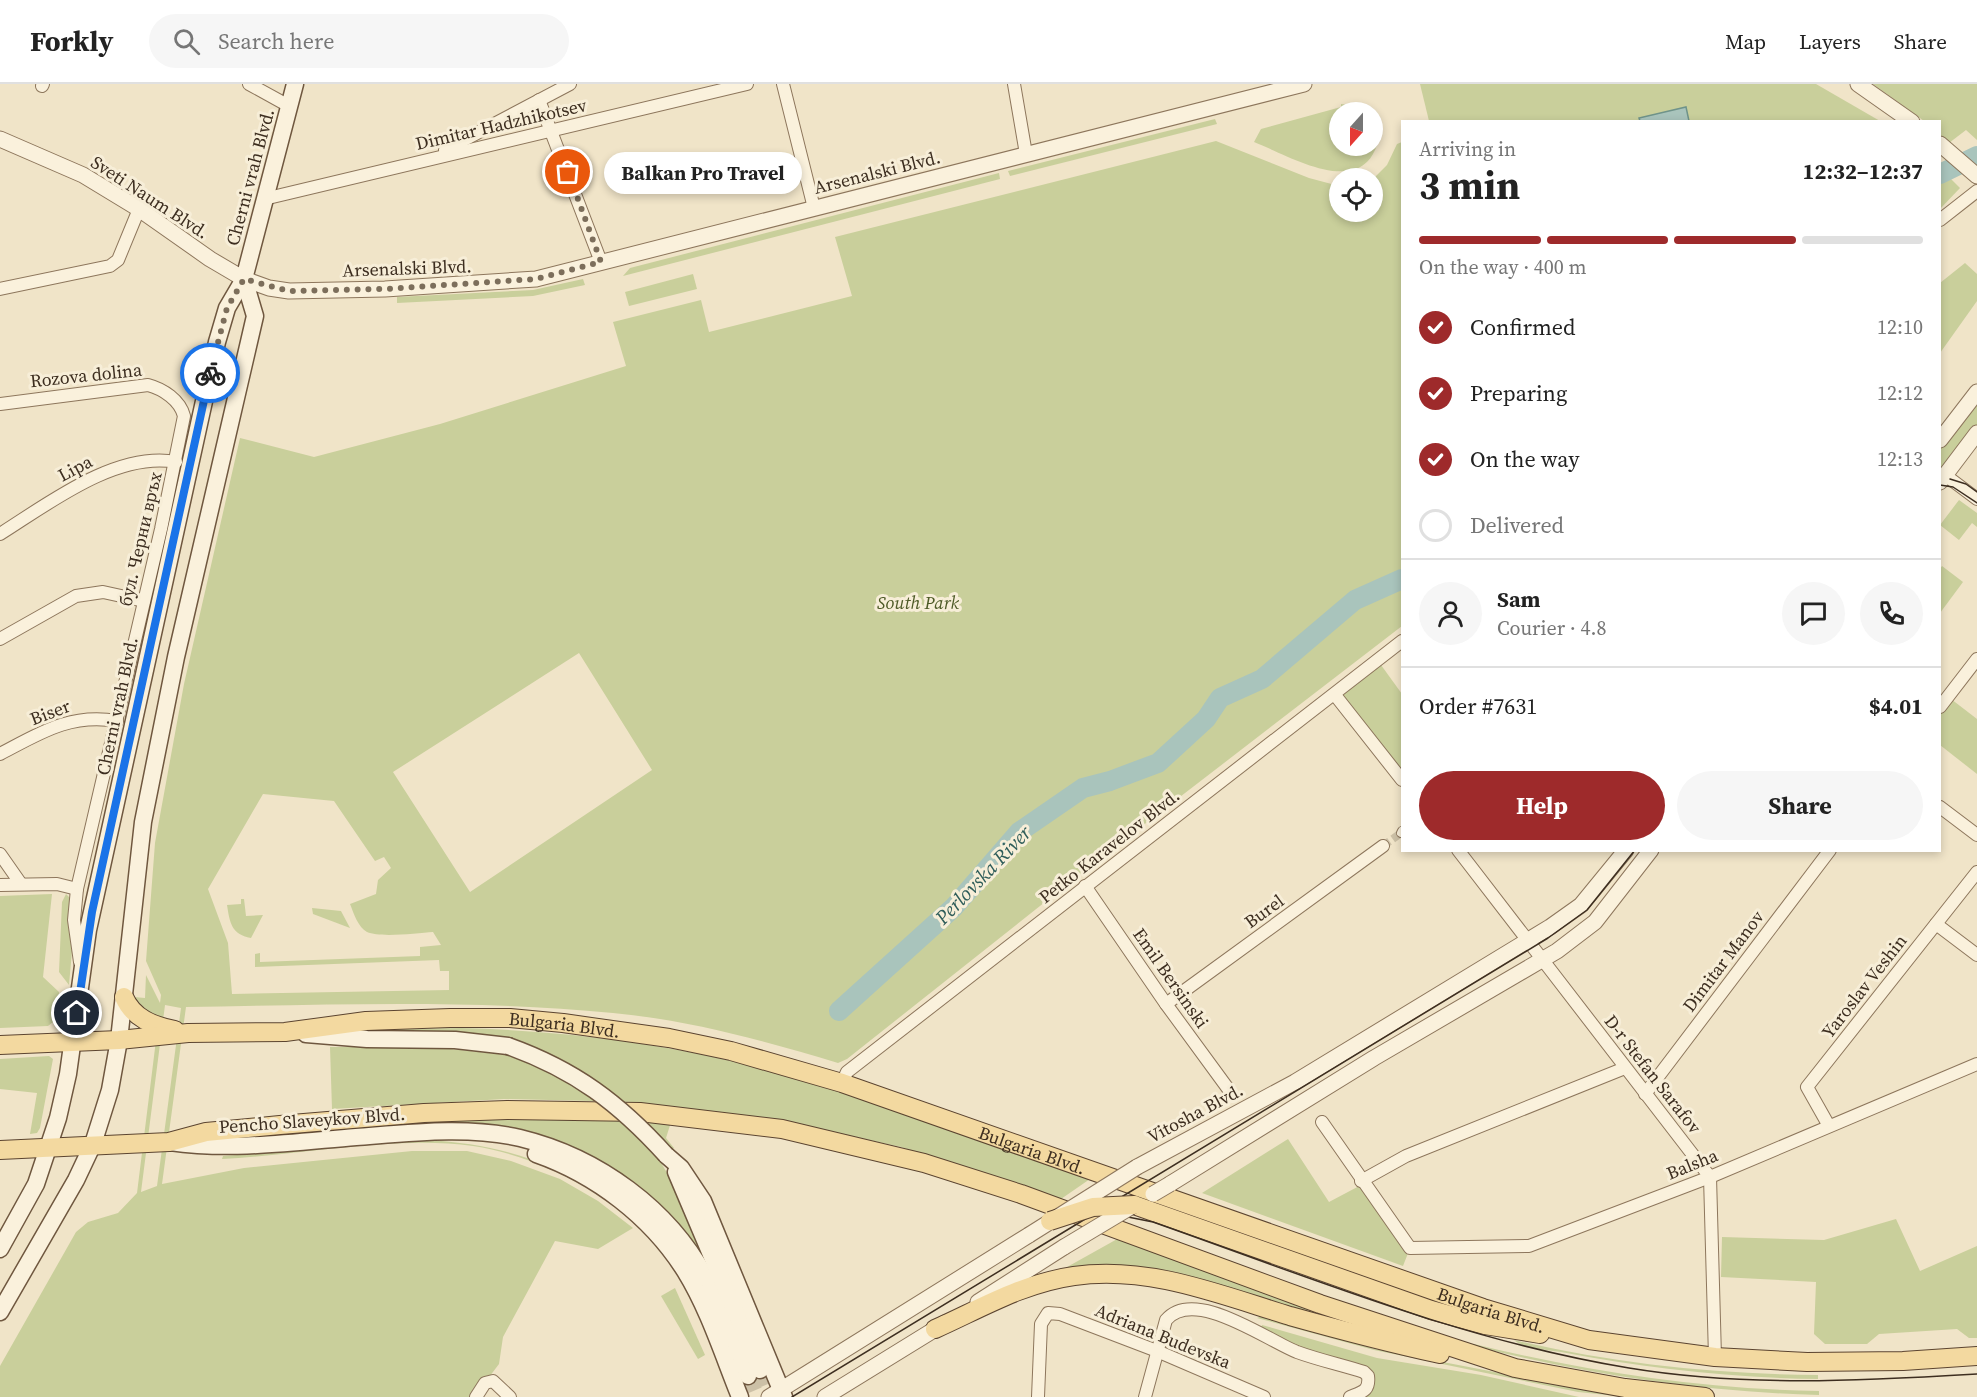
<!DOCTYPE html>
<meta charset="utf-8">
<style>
:root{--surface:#fff;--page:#f6f6f6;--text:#222;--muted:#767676;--line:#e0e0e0;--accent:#9e2a2b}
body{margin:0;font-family:"Source Serif 4",serif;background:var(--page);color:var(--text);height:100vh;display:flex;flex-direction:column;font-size:22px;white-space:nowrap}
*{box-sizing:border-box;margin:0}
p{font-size:20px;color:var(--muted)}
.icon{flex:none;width:33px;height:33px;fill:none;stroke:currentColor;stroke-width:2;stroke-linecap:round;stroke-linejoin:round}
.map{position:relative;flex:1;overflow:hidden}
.sheet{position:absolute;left:1401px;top:36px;width:540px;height:732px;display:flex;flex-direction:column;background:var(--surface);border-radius:0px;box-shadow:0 3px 9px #0003}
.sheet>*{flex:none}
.needle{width:39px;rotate:201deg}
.controls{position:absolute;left:1329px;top:18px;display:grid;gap:12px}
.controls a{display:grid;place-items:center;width:54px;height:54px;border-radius:50%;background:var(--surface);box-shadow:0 3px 9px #0003;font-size:30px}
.pin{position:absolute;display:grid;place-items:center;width:51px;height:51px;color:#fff;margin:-26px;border:3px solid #fff;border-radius:50%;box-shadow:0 2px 6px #0007}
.courier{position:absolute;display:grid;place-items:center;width:60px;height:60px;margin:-30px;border:4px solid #1a73e8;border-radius:50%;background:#fff;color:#222;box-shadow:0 2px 8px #0007}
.bubble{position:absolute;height:42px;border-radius:21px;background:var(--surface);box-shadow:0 3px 9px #0003;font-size:20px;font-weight:700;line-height:42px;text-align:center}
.headline em{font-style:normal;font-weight:700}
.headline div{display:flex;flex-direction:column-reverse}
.headline{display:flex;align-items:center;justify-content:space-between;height:102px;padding:0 18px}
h1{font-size:39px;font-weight:700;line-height:45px}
.bar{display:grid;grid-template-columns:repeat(4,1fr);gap:9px 6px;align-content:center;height:72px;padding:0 18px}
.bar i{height:8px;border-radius:4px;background:var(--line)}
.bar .selected{background:var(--accent)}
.bar p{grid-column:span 4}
.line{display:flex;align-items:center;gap:15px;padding:0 18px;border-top:2px solid var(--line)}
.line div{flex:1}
.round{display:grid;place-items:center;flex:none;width:63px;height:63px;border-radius:32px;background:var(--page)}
ol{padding:0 18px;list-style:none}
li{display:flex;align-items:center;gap:18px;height:66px}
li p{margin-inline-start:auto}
li .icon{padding:6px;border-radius:50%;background:var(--accent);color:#fff;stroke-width:4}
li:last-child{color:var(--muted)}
li i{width:33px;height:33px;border:3px solid var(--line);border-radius:50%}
.action{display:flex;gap:12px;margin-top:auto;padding:12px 18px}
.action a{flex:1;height:69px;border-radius:36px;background:var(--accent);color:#fff;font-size:24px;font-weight:700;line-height:69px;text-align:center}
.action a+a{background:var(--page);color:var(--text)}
header{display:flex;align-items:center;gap:36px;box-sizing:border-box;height:84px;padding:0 30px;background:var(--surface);border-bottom:2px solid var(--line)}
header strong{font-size:28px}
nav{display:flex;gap:33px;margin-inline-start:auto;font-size:21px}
.search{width:420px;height:54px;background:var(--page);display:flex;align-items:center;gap:15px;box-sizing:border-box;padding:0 21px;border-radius:33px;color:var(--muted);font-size:22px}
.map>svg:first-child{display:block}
</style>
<header>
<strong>Forkly</strong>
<div class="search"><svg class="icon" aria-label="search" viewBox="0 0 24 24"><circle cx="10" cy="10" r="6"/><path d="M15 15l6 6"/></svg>Search here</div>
<nav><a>Map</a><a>Layers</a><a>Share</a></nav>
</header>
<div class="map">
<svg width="1977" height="1313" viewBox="0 0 1977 1313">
<rect width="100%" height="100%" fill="#f0e4c8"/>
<g fill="#c9cf9b" fill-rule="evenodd">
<path d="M 1420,0 L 1816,0 L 1880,37 L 1429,37 Z"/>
<path d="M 1873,0 L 1977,0 L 1977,56 L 1966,46 L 1949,59 L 1940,51 L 1940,38 L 1924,37 Z"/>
<path d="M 1341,20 L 1355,22 L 1366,28 L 1340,28 L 1340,62 L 1372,62 L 1373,35 C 1379,47 1380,58 1373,70 C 1351,110 1285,70 1254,58 L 1261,45 L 1341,23 Z"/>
<path d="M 1215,35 L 1217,40 L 1010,92 L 1008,87 Z"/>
<path d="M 1216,57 L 1309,94 L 1339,102 L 1340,128 L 1372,128 L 1373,95 L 1387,81 L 1397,60 L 1402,58 L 1402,542 L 1098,776 L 847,975 L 838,979 C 765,957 689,936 613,929 C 471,915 328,921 186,923 L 162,1100 L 244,1084 L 412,1067 L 467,1067 L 511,1077 L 560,1095 L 598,1117 L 633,1144 L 598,1165 L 555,1157 L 503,1253 L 499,1280 L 474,1313 L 0,1313 L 0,1282 L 76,1148 L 88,1138 L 118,1129 L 137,1109 L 159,932 L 142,927 L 134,913 L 145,914 L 146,891 L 160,919 L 161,911 L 146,877 L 155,759 L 184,600 L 240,354 L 314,373 L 440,340 L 626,282 L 613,238 L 701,216 L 709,248 L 852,212 L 835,153 ZM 579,569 L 652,686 L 470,808 L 393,688 ZM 263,710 L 334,717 L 375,777 L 384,773 L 391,784 L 378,796 L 376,810 L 350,820 C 354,830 358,843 367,848 C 380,854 418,849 433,848 L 441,861 L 420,863 L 420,872 L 260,878 L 260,869 L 255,870 L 255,883 L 439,876 L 440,887 L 449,887 L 449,906 L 232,910 L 228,859 L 208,805 ZM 165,921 L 181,924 L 157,1102 L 141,1108 Z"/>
<path d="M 1940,84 L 1960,104 L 1940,125 Z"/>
<path d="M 999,89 L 1000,95 L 623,192 L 630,184 Z"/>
<path d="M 1965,179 L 1977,190 L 1977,217 L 1940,269 L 1940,199 Z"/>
<path d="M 693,190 L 697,205 L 629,222 L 625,208 Z"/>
<path d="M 583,195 L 585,201 L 533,212 L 397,219 L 397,213 L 533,206 Z"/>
<path d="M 1977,314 L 1977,343 L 1943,386 L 1940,383 L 1940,362 Z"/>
<path d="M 1959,416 L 1977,429 L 1977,443 L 1972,439 L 1959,456 L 1940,441 Z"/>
<path d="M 1942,482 L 1963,498 L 1940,529 L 1940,485 Z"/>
<path d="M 1381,581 L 1402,610 L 1402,691 L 1342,611 Z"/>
<path d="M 1951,615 L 1977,635 L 1977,690 L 1940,661 L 1940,630 Z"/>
<path d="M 52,810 L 43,893 L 59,908 L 58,934 L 48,942 L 0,944 L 0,812 Z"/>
<path d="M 66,810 L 70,814 L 68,832 L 72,867 L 69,901 L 59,888 L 62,818 Z"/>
<path d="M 241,815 L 244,815 L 246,832 L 263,831 L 251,854 C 231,850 230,839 227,821 L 241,820 Z"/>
<path d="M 312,824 L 341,827 L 350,844 L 313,830 Z"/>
<path d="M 461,944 C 578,947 694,963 806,996 C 902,1025 996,1062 1090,1095 L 1061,1115 L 901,1063 L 797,1040 L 634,1018 L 504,1015 L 332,1025 L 330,963 L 433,963 L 506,971 L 509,955 L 491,951 L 374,949 L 374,945 L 382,945 Z"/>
<path d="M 49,972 L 53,975 L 40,1044 L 37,1049 L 30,1050 L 37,1009 L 0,1005 L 0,975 Z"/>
<path d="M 607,1034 L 671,1038 L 666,1054 L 674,1064 L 660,1077 L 679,1109 L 714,1189 L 688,1151 L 659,1123 L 496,1048 L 289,1051 L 472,1035 Z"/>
<path d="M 1288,1055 L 1329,1118 L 1363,1100 L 1410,1164 L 1403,1182 L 1202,1109 Z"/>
<path d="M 428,1056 C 492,1060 548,1074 601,1111 C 561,1088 519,1069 473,1062 C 397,1051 300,1071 222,1075 L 223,1072 Z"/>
<path d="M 1896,1135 L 1920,1187 L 1977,1162 L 1977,1254 L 1969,1254 L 1957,1245 L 1879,1250 L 1867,1260 L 1825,1260 L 1814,1250 L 1816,1198 L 1721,1193 L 1722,1153 L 1824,1156 Z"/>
<path d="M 1119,1154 L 1135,1158 L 1363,1245 L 1173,1193 L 1051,1192 Z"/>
<path d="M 675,1204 L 705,1271 L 698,1275 L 661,1212 Z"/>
<path d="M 1262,1232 L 1375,1265 L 1626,1313 L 1578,1308 L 1374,1266 L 1257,1234 Z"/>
<path d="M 1262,1241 L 1377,1274 L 1481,1291 L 1579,1313 L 1366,1313 L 1375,1299 L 1369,1286 L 1314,1269 L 1260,1246 Z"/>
<path d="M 1514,1256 C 1613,1280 1716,1290 1818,1291 L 1818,1295 C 1731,1294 1646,1284 1561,1268 C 1548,1266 1521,1264 1514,1256 Z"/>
<path d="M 1474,1260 C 1588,1288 1701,1305 1819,1307 L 1819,1311 C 1701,1308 1587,1290 1473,1262 Z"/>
</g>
<path fill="#a9c4bc" stroke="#6f938a" stroke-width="1.5" d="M 1686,23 L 1689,37 L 1640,37 L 1639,34 Z"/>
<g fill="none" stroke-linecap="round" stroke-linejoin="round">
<g stroke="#a9c4bc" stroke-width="20">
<path d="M 1940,90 L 1977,72"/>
<path d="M 839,927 L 954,823 L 1019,748 L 1083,704 L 1110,697 L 1158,679 L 1206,635 L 1220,614 L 1262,595 L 1355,516 L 1402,495"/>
</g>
<path stroke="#ccc0a6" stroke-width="8" stroke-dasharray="8 4" stroke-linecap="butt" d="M 1383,762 L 1401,749"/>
<g stroke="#ccc0a6" stroke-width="16" stroke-dasharray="16 8" stroke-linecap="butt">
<path d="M 760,1286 L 771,1313"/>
<path d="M 748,1292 L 757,1313"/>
</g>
<g stroke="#8d765c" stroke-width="10">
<path id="pedestrian" d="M 1401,749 L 1402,747"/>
</g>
<g stroke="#8d765c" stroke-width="14">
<g id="minor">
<path d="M 249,0 L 289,22"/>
<path d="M 783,0 L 814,124"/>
<path d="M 1014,0 L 1026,70"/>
<path d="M 42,2 L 43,0"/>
<path d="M 539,16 L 601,178"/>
<path d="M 445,66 L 570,0"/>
<path d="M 264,115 L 747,0"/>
<path d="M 1940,136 L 1977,107"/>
<path d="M 0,205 L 110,182 L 118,176 L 139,125"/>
<path d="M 0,320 L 148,301 C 163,305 180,316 184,332 L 161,445 L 77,805 L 74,836 L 80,878"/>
<path d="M 1945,391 L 1977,415"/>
<path d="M 0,450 C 48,420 116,367 176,378"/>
<path d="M 0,555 L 76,512 L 103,508 L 144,517"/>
<path d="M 1335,611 L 1402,696"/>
<path d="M 1940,623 L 1977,575"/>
<path d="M 0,670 C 40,649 70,629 117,637"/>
<path d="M 1940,723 L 1977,751"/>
<path d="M 1458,766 L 1710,1093 L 1715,1273"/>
<path d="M 0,770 L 21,800"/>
<path d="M 0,801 L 57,800 L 77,805"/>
<path d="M 1085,802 L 1166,920 L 1229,1006"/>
<path d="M 1936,840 L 1977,871"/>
<path d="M 1166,920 L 1383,762"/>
<path d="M 842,999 L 847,988 L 1402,557"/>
<path d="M 1645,1010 L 1830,766"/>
<path d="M 1322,1038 L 1410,1164 L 1529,1162 L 1710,1093 L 1977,980"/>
<path d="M 1829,1042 L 1807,1003 L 1977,788"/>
<path d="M 1361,1097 L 1406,1072 L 1625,984"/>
<path d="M 476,1313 L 485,1299 L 493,1297 L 510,1313"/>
<path d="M 1038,1313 L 1041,1240 L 1048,1229 L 1060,1230 L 1157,1267 L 1264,1313"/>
<path d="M 1145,1313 L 1166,1236 C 1194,1203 1265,1255 1297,1268 C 1319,1276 1342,1281 1364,1288 L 1368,1292 C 1370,1307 1362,1308 1350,1313"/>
</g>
</g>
<g stroke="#8d765c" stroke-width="17">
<g id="tertiary">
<path d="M 1858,0 L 1912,38"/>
<path d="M 0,55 L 83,91 L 139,125 L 210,175 L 244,195 L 269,204 L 289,207 L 385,205 L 536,195 L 1304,0"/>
<path d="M 1940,60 L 1977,92"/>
<path d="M 1940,356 L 1977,308"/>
<path d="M 1940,398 L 1977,349"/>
<path d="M 1137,1083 L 1295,998 L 1550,843 L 1581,821 L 1626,766"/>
<path d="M 1170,1100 L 1374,974 L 1557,867 L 1595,838 L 1651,766"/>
<path d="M 978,1218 L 1064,1163"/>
<path d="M 769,1313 L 1029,1151"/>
<path d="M 825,1313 L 945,1239"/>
</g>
</g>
<g stroke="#6f573f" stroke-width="19">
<g id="secondary">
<path d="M 306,950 L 367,955 L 455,956 L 508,962"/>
<path d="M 170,1058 C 232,1067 295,1058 356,1053 C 409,1049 468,1042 520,1054 C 598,1073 670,1125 707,1196 C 724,1226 735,1260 748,1292"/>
<path d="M 536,1070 C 596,1091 651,1133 685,1187 C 709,1226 723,1271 740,1313"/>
<path d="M 666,1071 L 681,1084 L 703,1117 L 784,1313"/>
<path d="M 676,1088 L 760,1286"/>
<path d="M 0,1165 L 36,1100 L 58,1034 L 68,990 L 88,846 L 217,258 L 227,224 L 244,195 L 295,0"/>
<path d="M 0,1228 L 76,1096 L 93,1060 L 110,1006 L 119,956 L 143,738 L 176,573 L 255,232 L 244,195"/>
</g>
</g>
<g stroke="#5b4430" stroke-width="20">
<g id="primary">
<path d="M 124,913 C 133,934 153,942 175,946"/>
<path id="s1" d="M 0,961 L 119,956 L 188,949 L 285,948 L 366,937 L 450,934 L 510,934 L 563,939 L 669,954 L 731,967 L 842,999 L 1483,1224 L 1589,1256 L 1715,1273 L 1807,1278 L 1903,1277 L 1977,1272"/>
<path d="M 0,1066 L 169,1058 L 206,1048 L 280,1041 L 424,1029 L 507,1026 L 640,1028 L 782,1045 L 924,1079 L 1021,1110 L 1320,1220 L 1515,1284 L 1625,1304 L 1705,1313"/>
<path d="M 1134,1121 L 1431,1226 L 1485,1241 L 1540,1250"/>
<path d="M 935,1245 C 980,1225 1023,1199 1074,1192 C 1148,1181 1221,1211 1290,1232 C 1340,1246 1390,1259 1440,1270"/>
</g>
</g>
<use href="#pedestrian" stroke="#faf1dc" stroke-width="8"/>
<use href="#minor" stroke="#faf1dc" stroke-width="12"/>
<use href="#tertiary" stroke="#faf1dc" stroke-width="15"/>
<use href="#secondary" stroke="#faf1dc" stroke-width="16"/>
<use href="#primary" stroke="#f3d9a0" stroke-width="18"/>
<g stroke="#3d2e20" stroke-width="1.5">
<path d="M 1950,395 L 1966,400 L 1977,408"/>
<path d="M 1940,401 L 1953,403 L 1977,419"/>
<path d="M 1090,1139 L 1118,1131 L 1153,1138 C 1309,1193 1464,1257 1629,1284 C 1744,1303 1861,1297 1977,1290"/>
<path d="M 792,1313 L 1548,854 L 1587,826 L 1635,766"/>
</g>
<g stroke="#8d765c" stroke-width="17" stroke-linecap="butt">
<g id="tertiary-bridge">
<path d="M 1153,1110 L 1170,1100"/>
<path d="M 1029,1151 L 1137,1083"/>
<path d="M 1064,1163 L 1134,1121"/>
</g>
</g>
<g stroke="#6f573f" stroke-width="19" stroke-linecap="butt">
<path id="secondary-bridge" d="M 508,962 C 575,986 619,1019 666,1071"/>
</g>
<g stroke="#5b4430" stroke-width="20" stroke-linecap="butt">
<path id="primary-bridge" d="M 1050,1137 L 1093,1123 L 1134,1121"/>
</g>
<use href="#tertiary-bridge" stroke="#faf1dc" stroke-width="15"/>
<use href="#secondary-bridge" stroke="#faf1dc" stroke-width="16"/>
<use href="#primary-bridge" stroke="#f3d9a0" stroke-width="18"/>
</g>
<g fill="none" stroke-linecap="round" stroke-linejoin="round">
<path stroke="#7c6e5b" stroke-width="6" stroke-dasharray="0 10.8" d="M 210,289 L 227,224 L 244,195 L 289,207 L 385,205 L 536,195 L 601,178 L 568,88"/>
<path stroke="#1a73e8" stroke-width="8" d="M 77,929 L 92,828 L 210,289"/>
</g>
<g text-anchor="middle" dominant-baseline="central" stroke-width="6" stroke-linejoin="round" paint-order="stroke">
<g font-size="18" fill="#3d2e20" stroke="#f7eed8">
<text transform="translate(501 40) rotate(-13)">Dimitar Hadzhikotsev</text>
<text transform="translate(877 88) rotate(-14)">Arsenalski Blvd.</text>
<text transform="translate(250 93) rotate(-75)">Cherni vrah Blvd.</text>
<text transform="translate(150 113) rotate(33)">Sveti Naum Blvd.</text>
<text transform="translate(407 184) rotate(-2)">Arsenalski Blvd.</text>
<text transform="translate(86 291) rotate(-6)">Rozova dolina</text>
<text transform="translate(75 384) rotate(-28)">Lipa</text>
<text transform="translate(140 455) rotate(-77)">бул. Черни връх</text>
<text transform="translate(117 622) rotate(-78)">Cherni vrah Blvd.</text>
<text transform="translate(50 628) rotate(-21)">Biser</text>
<text transform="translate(1109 762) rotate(-38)">Petko Karavelov Blvd.</text>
<text transform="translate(1264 827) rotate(-36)">Burel</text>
<text transform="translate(1723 877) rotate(-53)">Dimitar Manov</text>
<text transform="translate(1171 894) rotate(55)">Emil Bersinski</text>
<text transform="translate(1864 902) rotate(-52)">Yaroslav Veshin</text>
<text stroke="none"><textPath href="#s1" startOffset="566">Bulgaria Blvd.</textPath></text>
<text transform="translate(1653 990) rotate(52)">D-r Stefan Sarafov</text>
<text transform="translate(1195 1029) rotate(-28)">Vitosha Blvd.</text>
<text transform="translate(312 1036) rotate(-4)">Pencho Slaveykov Blvd.</text>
<text stroke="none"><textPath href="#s1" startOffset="1052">Bulgaria Blvd.</textPath></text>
<text transform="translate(1692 1080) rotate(-22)">Balsha</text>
<text stroke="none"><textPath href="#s1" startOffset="1538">Bulgaria Blvd.</textPath></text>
<text transform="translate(1163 1252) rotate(22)">Adriana Budevska</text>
</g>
<g font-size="18" font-style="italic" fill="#4d5a26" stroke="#f7eed8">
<text x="918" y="518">South Park</text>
</g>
<g font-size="20" font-style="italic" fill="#2f5d5a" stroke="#f7eed8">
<text transform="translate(983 791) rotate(-46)">Perlovska River</text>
</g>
</g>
</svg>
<div class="controls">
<a><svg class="needle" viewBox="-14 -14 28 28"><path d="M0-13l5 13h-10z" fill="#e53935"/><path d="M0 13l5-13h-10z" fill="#767676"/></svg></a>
<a><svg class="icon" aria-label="locate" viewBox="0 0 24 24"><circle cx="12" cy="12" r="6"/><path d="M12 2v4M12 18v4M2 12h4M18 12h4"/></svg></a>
</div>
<div class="pin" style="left:568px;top:88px;background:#ea580c"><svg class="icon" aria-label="bag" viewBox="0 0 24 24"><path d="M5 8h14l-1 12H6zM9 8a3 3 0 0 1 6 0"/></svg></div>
<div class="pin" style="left:77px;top:929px;background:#1f2937"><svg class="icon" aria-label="home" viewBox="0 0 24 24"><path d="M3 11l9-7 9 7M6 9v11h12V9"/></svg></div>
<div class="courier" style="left:210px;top:289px"><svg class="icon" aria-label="bike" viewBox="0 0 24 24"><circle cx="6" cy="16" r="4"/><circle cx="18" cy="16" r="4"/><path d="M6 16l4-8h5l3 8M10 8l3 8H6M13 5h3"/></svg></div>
<div class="bubble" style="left:604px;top:68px;width:198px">Balkan Pro Travel</div>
<section class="sheet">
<div class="headline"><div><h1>3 min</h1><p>Arriving in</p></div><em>12:32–12:37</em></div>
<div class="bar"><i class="selected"></i><i class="selected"></i><i class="selected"></i><i></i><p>On the way · 400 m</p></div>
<ol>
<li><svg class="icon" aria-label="check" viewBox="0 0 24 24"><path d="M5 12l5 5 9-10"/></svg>Confirmed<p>12:10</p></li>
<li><svg class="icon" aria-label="check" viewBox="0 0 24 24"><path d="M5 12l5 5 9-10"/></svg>Preparing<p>12:12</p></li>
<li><svg class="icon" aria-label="check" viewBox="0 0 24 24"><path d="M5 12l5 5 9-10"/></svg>On the way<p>12:13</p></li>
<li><i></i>Delivered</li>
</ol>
<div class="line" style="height:108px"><a class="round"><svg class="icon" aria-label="person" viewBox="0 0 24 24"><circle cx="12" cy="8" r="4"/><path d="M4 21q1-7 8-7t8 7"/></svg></a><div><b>Sam</b><p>Courier · 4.8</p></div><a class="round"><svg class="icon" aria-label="chat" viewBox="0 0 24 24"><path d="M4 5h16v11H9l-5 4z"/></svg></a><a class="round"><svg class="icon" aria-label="phone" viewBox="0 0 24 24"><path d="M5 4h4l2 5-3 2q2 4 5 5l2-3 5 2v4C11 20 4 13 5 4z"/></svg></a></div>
<div class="line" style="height:78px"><div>Order #7631</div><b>$4.01</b></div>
<div class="action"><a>Help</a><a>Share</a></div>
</section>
</div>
